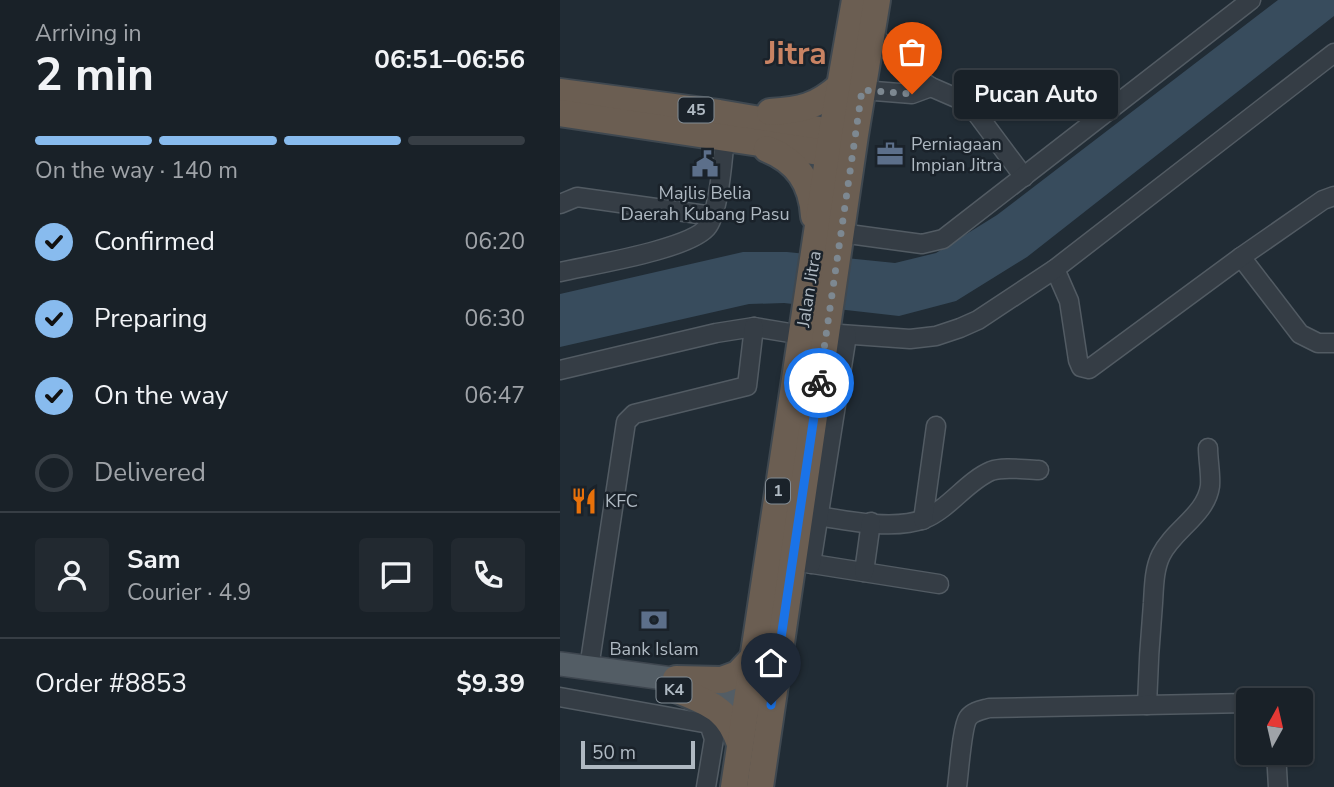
<!DOCTYPE html>
<meta charset="utf-8">
<style>
:root{--surface:#192128;--page:#222930;--text:#f1f3f6;--muted:#9fa3a8;--line:#373e45;--accent:#8be}
body{margin:0;font-family:"Nunito Sans",sans-serif;background:var(--page);color:var(--text);height:100vh;display:flex;flex-direction:column;font-size:26px;white-space:nowrap}
*{box-sizing:border-box;margin:0}
p{font-size:23px;color:var(--muted)}
.icon{flex:none;width:38px;height:38px;fill:none;stroke:currentColor;stroke-width:2;stroke-linecap:round;stroke-linejoin:round}
.map{position:relative;flex:1;overflow:hidden}
.details{display:flex;flex-direction:column;background:var(--surface);width:560px}
.details>*{flex:none}
.needle{width:46px;rotate:8deg}
.buttons{position:absolute;left:676px;top:688px;display:grid;gap:14px}
.buttons a{display:grid;place-items:center;width:77px;height:77px;border-radius:7px;background:var(--surface);box-shadow:0 2px 5px #0004,0 0 0 2px var(--line);font-size:35px}
.scale{position:absolute;left:21px;bottom:18px;width:114px;box-sizing:border-box;padding-left:7px;border:4px solid #afb9c2;border-top:0;font-size:19px;line-height:24px;white-space:nowrap;color:#afb9c2;-webkit-text-stroke:5px #1a222a;paint-order:stroke}
.pin{position:absolute;display:grid;place-items:center;width:60px;height:60px;color:#fff;margin:-72px -30px;border-radius:50% 50% 50% 0;rotate:-45deg;box-shadow:0 0 7px #0007}
.pin .icon{rotate:45deg}
.courier{position:absolute;display:grid;place-items:center;width:70px;height:70px;margin:-35px;border:5px solid #1a73e8;border-radius:50%;background:#fff;color:#222;box-shadow:0 2px 9px #0007}
.bubble{position:absolute;height:49px;border-radius:7px;background:var(--surface);box-shadow:0 2px 5px #0004,0 0 0 2px var(--line);font-size:23px;font-weight:700;line-height:49px;text-align:center}
.head em{font-style:normal;font-weight:700}
.head div{display:flex;flex-direction:column-reverse}
.head{display:flex;align-items:center;justify-content:space-between;height:119px;padding:0 35px}
h1{font-size:46px;font-weight:700;line-height:52px}
.bar{display:grid;grid-template-columns:repeat(4,1fr);gap:10px 7px;align-content:center;height:84px;padding:0 35px}
.bar i{height:9px;border-radius:5px;background:var(--line)}
.bar .selected{background:var(--accent)}
.bar p{grid-column:span 4}
.line{display:flex;align-items:center;gap:18px;padding:0 35px;border-top:2px solid var(--line)}
.line div{flex:1}
.round{display:grid;place-items:center;flex:none;width:74px;height:74px;border-radius:7px;background:var(--page)}
ol{padding:0 35px;list-style:none}
li{display:flex;align-items:center;gap:21px;height:77px}
li p{margin-inline-start:auto}
li .icon{padding:7px;border-radius:50%;background:var(--accent);color:#111;stroke-width:4}
li:last-child{color:var(--muted)}
li i{width:38px;height:38px;border:4px solid var(--line);border-radius:50%}
main{display:flex;flex:1;min-height:0}
.map>svg:first-child{display:block}
</style>
<main>
<section class="details">
<div class="head"><div><h1>2 min</h1><p>Arriving in</p></div><em>06:51–06:56</em></div>
<div class="bar"><i class="selected"></i><i class="selected"></i><i class="selected"></i><i></i><p>On the way · 140 m</p></div>
<ol>
<li><svg class="icon" aria-label="check" viewBox="0 0 24 24"><path d="M5 12l5 5 9-10"/></svg>Confirmed<p>06:20</p></li>
<li><svg class="icon" aria-label="check" viewBox="0 0 24 24"><path d="M5 12l5 5 9-10"/></svg>Preparing<p>06:30</p></li>
<li><svg class="icon" aria-label="check" viewBox="0 0 24 24"><path d="M5 12l5 5 9-10"/></svg>On the way<p>06:47</p></li>
<li><i></i>Delivered</li>
</ol>
<div class="line" style="height:126px"><a class="round"><svg class="icon" aria-label="person" viewBox="0 0 24 24"><circle cx="12" cy="8" r="4"/><path d="M4 21q1-7 8-7t8 7"/></svg></a><div><b>Sam</b><p>Courier · 4.9</p></div><a class="round"><svg class="icon" aria-label="chat" viewBox="0 0 24 24"><path d="M4 5h16v11H9l-5 4z"/></svg></a><a class="round"><svg class="icon" aria-label="phone" viewBox="0 0 24 24"><path d="M5 4h4l2 5-3 2q2 4 5 5l2-3 5 2v4C11 20 4 13 5 4z"/></svg></a></div>
<div class="line" style="height:91px"><div>Order #8853</div><b>$9.39</b></div>
</section>
<div class="map">
<svg width="774" height="787" viewBox="0 0 774 787">
<rect width="100%" height="100%" fill="#212c35"/>
<path fill="#384c5d" d="M 718,0 L 774,0 L 774,16 L 467,257 L 396,301 L 339,316 L 224,303 L 189,304 L 0,347 L 0,294 L 183,252 L 227,252 L 335,263 L 376,253 L 437,215 Z"/>
<g fill="none" stroke-linecap="round" stroke-linejoin="round">
<g stroke="#525b63" stroke-width="21">
<g id="minor">
<path d="M 312,33 L 350,73 L 371,87 L 401,100 L 417,114 L 464,177"/>
<path d="M 302,90 L 352,94 L 371,87"/>
<path d="M 0,204 L 17,197 L 153,216"/>
<path d="M 281,233 L 362,244 L 383,239 L 691,0"/>
<path d="M 681,257 L 740,334 L 758,343 L 774,343"/>
<path d="M 495,269 L 509,301 L 518,360 L 521,367 L 529,369 L 681,257 L 763,200 L 774,196"/>
<path d="M 0,272 C 30,265 133,249 148,226 C 159,210 163,158 165,136"/>
<path d="M 266,333 L 350,339 L 376,336 L 400,328 L 418,320 L 495,269 L 774,53"/>
<path d="M 0,370 L 156,333 L 194,327 L 242,335"/>
<path d="M 240,513 C 274,518 331,532 364,519 C 389,509 407,481 431,471 C 444,466 465,470 479,470"/>
<path d="M 363,520 L 376,426"/>
<path d="M 240,562 L 379,584"/>
<path d="M 251,564 L 287,335"/>
<path d="M 304,572 L 311,522"/>
<path d="M 29,668 L 66,422 L 74,414 L 187,386 L 194,327"/>
<path d="M 0,697 L 149,724 L 154,739 L 146,787"/>
<path d="M 587,705 C 588,671 590,637 593,603 C 594,587 594,569 601,555 C 614,529 646,515 650,486 C 651,474 648,460 648,448"/>
<path d="M 716,752 L 718,787"/>
<path d="M 397,787 C 399,773 402,727 408,718 C 413,711 422,710 429,708 L 688,703"/>
</g>
</g>
<g stroke="#3e464f" stroke-width="26">
<g id="major">
<path d="M 0,664 L 134,682"/>
<path d="M 135,693 L 204,704"/>
</g>
</g>
<g stroke="#3f4850" stroke-width="30">
<g id="highway">
<path d="M 0,92 L 159,113 L 289,135"/>
<path d="M 210,112 C 241,110 256,107 280,86"/>
<path d="M 0,113 L 286,156"/>
<path d="M 207,149 C 237,161 252,183 254,216"/>
<path d="M 116,679 L 162,680 L 178,674 L 193,658"/>
<path d="M 118,690 C 150,704 168,708 180,744"/>
<path d="M 174,787 L 272,132 L 295,0"/>
<path d="M 200,787 L 295,135 L 317,0"/>
</g>
</g>
<use href="#minor" stroke="#353d45" stroke-width="18"/>
<use href="#major" stroke="#535d65" stroke-width="23"/>
<use href="#highway" stroke="#6b5e52" stroke-width="26"/>
</g>
<g fill="none" stroke-linecap="round" stroke-linejoin="round">
<path stroke="#7d8891" stroke-width="7" stroke-dasharray="0 12.6" d="M 259,383 L 302,90 L 352,94"/>
<path stroke="#1a73e8" stroke-width="9" d="M 211,705 L 259,383"/>
</g>
<defs>
<g id="office-bare" transform="scale(2.1)"><path d="M-6-3h4V-5.5h4V-3h4V5H-6ZM-1-4.5V-3h2v-1.5ZM-6 0V1H6V0Z" fill="#5c6f8a" stroke="#1a222a" stroke-width="2.5" paint-order="stroke"/></g>
<g id="civic-bare" transform="scale(2.1)"><path d="M-.6-6.5H3V-4.5H.6V-3L4-1V1h2V6H-6V1h2V-1L-.6-3ZM-1.2 2.5V6h2.4V2.5Z" fill="#5c6f8a" stroke="#1a222a" stroke-width="2.5" paint-order="stroke"/></g>
<g id="restaurant-bare" transform="scale(2.1)"><path d="M-5-6h1v4h1v-4h1v4h1v-4h1v5L-1.5 .5V6h-2V.5L-5-1ZM5-6V6H3V1.5H1.5Q1.5-4 5-6Z" fill="#e8710a" stroke="#1a222a" stroke-width="2.5" paint-order="stroke"/></g>
<g id="bank-bare" transform="scale(2.1)"><path d="M-6-4H6V4H-6ZM0-2.3a2.3 2.3 0 1 0 0 4.6a2.3 2.3 0 1 0 0-4.6Z" fill="#5c6f8a" stroke="#1a222a" stroke-width="2.5" paint-order="stroke"/></g>
</defs>
<g fill-rule="evenodd">
<use href="#office-bare" x="330" y="154"/>
<use href="#civic-bare" x="145" y="164"/>
<use href="#restaurant-bare" x="24" y="501"/>
<use href="#bank-bare" x="94" y="620"/>
</g>
<g text-anchor="middle" dominant-baseline="central" stroke-width="5" stroke-linejoin="round" paint-order="stroke">
<g fill="#1a222a" stroke="#828c94" stroke-width="2">
<rect x="118.5" y="97.5" width="35" height="25" rx="5"/>
<rect x="206" y="478.5" width="24" height="25" rx="5"/>
<rect x="96.5" y="677.5" width="35" height="25" rx="5"/>
</g>
<g font-size="16" font-weight="bold" fill="#afb9c2">
<text x="136" y="110">45</text>
<text x="218" y="491">1</text>
<text x="114" y="690">K4</text>
</g>
<g font-size="18" fill="#afb9c2" stroke="#1a222a" text-anchor="start">
<text x="351" y="144">Perniagaan<tspan x="351" dy="21">Impian Jitra</tspan></text>
<text x="145" y="193" text-anchor="middle">Majlis Belia<tspan x="145" dy="21">Daerah Kubang Pasu</tspan></text>
<text x="45" y="501">KFC</text>
<text x="94" y="649" text-anchor="middle">Bank Islam</text>
</g>
<g font-size="18" fill="#afb9c2" stroke="#1a222a">
<text transform="translate(249 289) rotate(-81)">Jalan Jitra</text>
</g>
<g font-size="32" font-weight="bold" fill="#c98363" stroke="#1a222a">
<text x="236" y="53">Jitra</text>
</g>
</g>
</svg>
<div class="buttons">
<a><svg class="needle" viewBox="-14 -14 28 28"><path d="M0-13l5 13h-10z" fill="#e53935"/><path d="M0 13l5-13h-10z" fill="#9fa3a8"/></svg></a>
</div>
<div class="scale">50 m</div>
<div class="pin" style="left:352px;top:94px;background:#ea580c"><svg class="icon" aria-label="bag" viewBox="0 0 24 24"><path d="M5 8h14l-1 12H6zM9 8a3 3 0 0 1 6 0"/></svg></div>
<div class="pin" style="left:211px;top:705px;background:#1f2937"><svg class="icon" aria-label="home" viewBox="0 0 24 24"><path d="M3 11l9-7 9 7M6 9v11h12V9"/></svg></div>
<div class="courier" style="left:259px;top:383px"><svg class="icon" aria-label="bike" viewBox="0 0 24 24"><circle cx="6" cy="16" r="4"/><circle cx="18" cy="16" r="4"/><path d="M6 16l4-8h5l3 8M10 8l3 8H6M13 5h3"/></svg></div>
<div class="bubble" style="left:394px;top:70px;width:164px">Pucan Auto</div>
</div>
</main>
